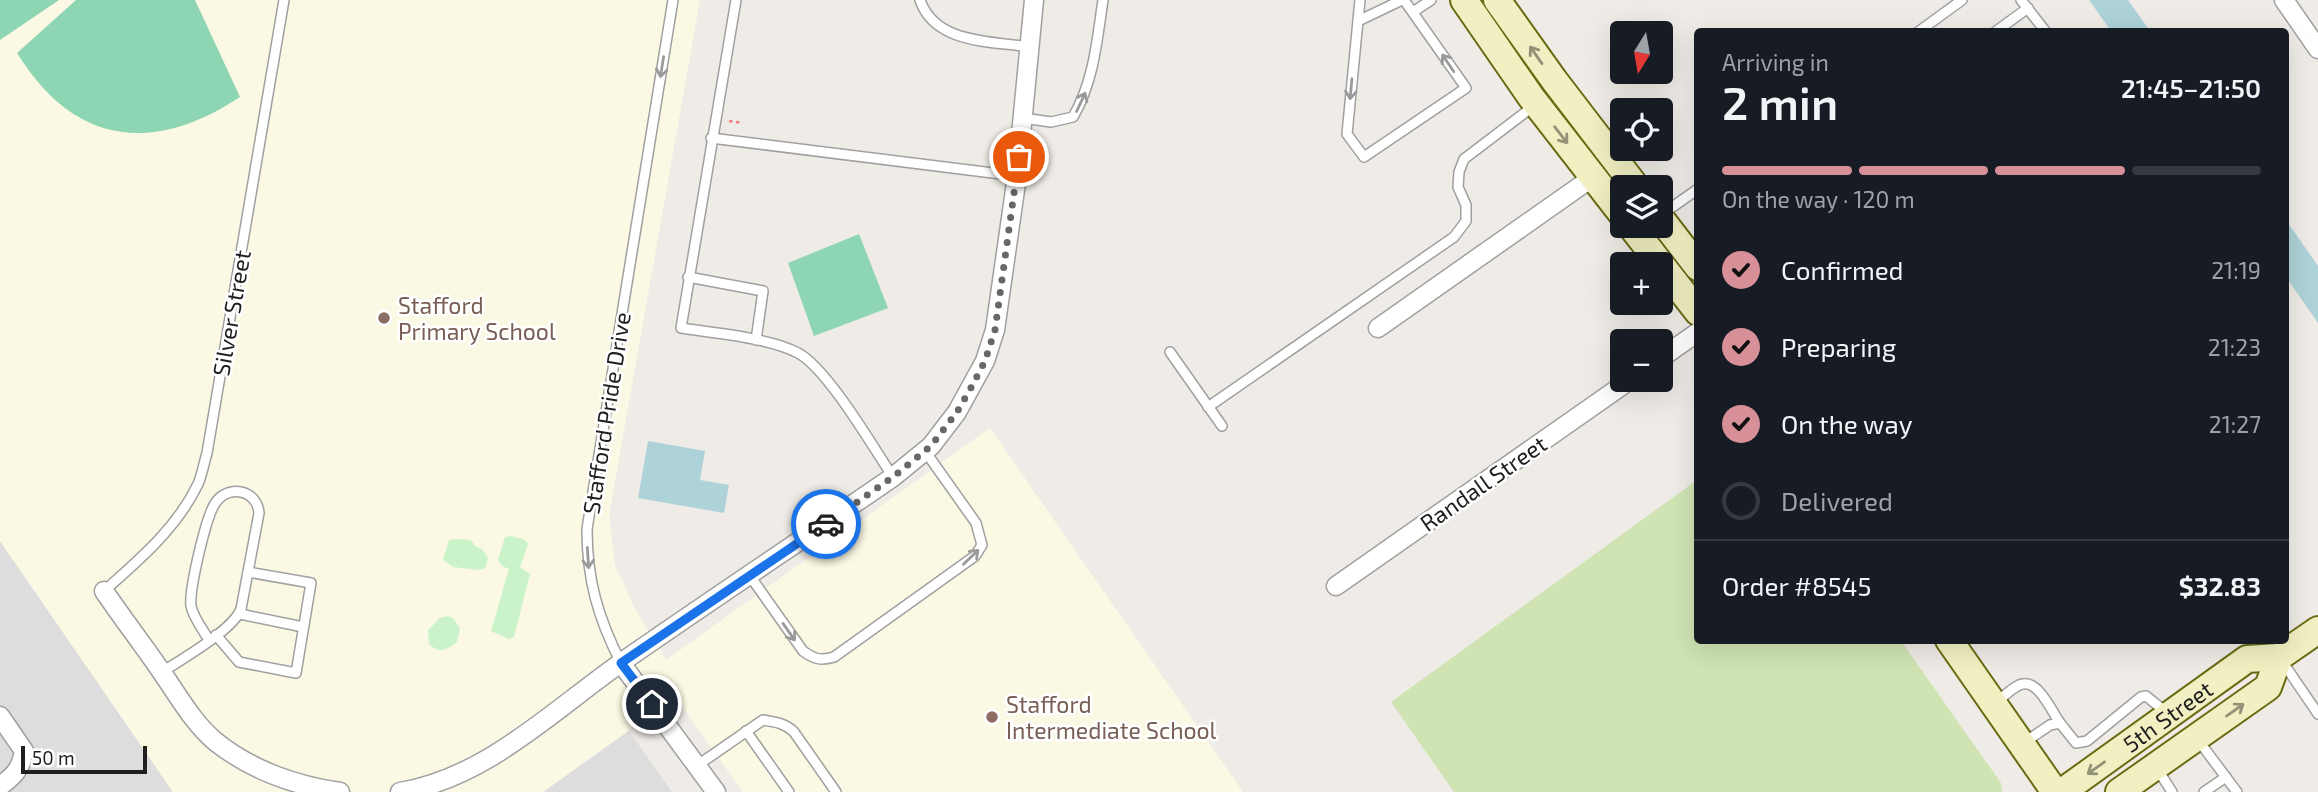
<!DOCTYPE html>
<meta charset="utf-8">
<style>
:root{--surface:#171b24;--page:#242831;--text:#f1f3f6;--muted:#9ea1a6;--line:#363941;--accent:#d79098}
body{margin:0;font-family:"Exo 2",sans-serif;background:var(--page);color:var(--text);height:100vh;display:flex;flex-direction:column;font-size:26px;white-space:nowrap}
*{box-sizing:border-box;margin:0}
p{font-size:23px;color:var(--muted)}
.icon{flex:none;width:38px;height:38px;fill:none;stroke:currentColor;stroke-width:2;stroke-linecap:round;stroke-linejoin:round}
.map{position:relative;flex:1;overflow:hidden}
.sheet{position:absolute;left:1694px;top:28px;width:595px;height:616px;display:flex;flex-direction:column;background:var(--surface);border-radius:7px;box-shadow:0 7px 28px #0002}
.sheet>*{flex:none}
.needle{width:46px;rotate:191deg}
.tools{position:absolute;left:1610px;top:21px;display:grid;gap:14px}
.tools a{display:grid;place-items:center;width:63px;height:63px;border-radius:7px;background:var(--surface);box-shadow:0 7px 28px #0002;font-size:35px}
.scale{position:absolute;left:21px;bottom:18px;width:126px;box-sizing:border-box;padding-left:7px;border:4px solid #1f1f1f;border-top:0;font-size:19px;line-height:24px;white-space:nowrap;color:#1f1f1f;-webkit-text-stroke:5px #fff;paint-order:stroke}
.pin{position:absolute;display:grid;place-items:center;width:60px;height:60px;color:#fff;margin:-30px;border:4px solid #fff;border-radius:50%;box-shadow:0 2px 7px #0007}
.courier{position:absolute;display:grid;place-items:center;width:70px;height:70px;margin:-35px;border:5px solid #1a73e8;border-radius:50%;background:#fff;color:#222;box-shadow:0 2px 9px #0007}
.headline em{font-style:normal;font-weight:600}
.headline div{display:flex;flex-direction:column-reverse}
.headline{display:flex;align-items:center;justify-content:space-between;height:119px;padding:0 28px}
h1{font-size:46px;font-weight:600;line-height:52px}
.bar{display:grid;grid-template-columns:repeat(4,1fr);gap:10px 7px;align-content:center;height:84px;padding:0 28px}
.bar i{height:9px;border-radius:5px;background:var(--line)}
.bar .current{background:var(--accent)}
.bar p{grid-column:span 4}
.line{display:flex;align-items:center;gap:18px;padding:0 28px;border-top:2px solid var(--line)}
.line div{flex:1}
ol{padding:0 28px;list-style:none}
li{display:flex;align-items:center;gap:21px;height:77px}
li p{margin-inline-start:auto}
li .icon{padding:7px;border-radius:50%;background:var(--accent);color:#111;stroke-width:4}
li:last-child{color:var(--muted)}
li i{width:38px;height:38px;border:4px solid var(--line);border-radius:50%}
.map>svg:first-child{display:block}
</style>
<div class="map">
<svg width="2318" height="792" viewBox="0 0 2318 792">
<rect width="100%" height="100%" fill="#efece7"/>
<g fill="#ddd">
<path d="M 0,541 L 173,792 L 0,792 Z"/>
<path d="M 629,731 L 672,792 L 543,792 Z"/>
</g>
<path fill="#fbf9e3" d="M 0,0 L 700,0 L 609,515 L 615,565 L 634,607 L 666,660 L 990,428 L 1243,792 L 743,792 L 675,697 L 543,792 L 173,792 L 0,541 Z"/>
<path fill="#cfe3b3" d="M 1697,480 L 1698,640 L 1901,641 L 2001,783 L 2002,792 L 1454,792 L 1391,702 Z"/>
<g fill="#caf3ca">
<path d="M 511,536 L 525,540 L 528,544 L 520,567 L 530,574 L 514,637 L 509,639 L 491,631 L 509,569 L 502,566 L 498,560 L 505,537 Z"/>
<path d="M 456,539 L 471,540 L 475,546 L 482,549 L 488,558 L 485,568 L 480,570 L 453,567 L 443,560 L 449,540 Z"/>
<path d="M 448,616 L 453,618 L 460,628 L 457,642 C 447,650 439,654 429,644 L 428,630 L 440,618 Z"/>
</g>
<g fill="#8ed5b3">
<path d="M 0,0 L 59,0 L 0,40 Z"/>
<path d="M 76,0 L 195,0 L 240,97 C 152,155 74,145 17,53 Z"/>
<path d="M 859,234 L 888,308 L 814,336 L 788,263 Z"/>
</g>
<g fill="#add2d7">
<path d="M 2089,0 L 2128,0 L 2150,31 L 2111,31 Z"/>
<path d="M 2286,220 L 2318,266 L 2318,323 L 2286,277 Z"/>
<path d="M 648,441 L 705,451 L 700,480 L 729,485 L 724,513 L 638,498 Z"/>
</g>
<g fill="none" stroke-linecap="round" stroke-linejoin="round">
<g stroke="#a0a0a0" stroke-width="12">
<g id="service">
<path d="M 736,0 L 681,328 C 713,333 771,338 798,353 C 827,368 873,447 893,477"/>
<path d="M 920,0 C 935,44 991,41 1030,47"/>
<path d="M 1360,0 L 1347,134 L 1364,157 L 1466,88 L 1404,0"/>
<path d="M 2021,0 L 2046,32"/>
<path d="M 1413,12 L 1431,0"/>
<path d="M 1358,21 L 1402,0"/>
<path d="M 1918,32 L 1962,0"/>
<path d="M 1995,32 L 2028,8"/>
<path d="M 1023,118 L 1051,122 L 1073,117 C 1094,81 1097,40 1103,0"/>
<path d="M 711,138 L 1017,176"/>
<path d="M 1661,215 L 1698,189"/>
<path d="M 688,277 L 763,291 L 756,340"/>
<path d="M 1170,352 L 1222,426"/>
<path d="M 1208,407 L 1454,237 L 1466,221 L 1466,205 L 1458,187 L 1459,172 L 1464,159 L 1535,105"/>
<path d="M 750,576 L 803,651 C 814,659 821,661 834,657 L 975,556 L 982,545 L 976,523 L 925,451"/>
<path d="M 104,591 C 139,560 177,528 198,484 C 202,475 204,463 207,453 L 284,0"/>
<path d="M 240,614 L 303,627"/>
<path d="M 216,635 L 239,662 L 296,673 L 311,583 L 248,572"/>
<path d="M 2282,661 L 2318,714"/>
<path d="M 621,663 C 598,618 587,580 587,529 L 673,0"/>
<path d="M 162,672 C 182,659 233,630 241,609 L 259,513 C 257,490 229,484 216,502 C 206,515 189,590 191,606 C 193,617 203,630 209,640"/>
<path d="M 1995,703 C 2003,698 2014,685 2023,684 C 2039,681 2052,712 2060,723"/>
<path d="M 746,731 L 789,792"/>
<path d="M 2198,740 L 2237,792"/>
<path d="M 2025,742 L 2050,725 L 2060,723 L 2076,743 L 2087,741 L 2141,697 L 2146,696 L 2166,712"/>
<path d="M 698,765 L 763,720 C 775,722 785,723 794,732 L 836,792"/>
<path d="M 2158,770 L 2172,792"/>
<path d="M 2204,792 L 2226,777"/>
</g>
</g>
<g stroke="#a0a0a0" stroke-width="21">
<g id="minor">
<path d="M 2284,0 L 2318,49"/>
<path d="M 1378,328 L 1593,177"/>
<path d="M 1661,358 L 1698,332"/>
<path d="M 1336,586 L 1630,380"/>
<path d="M 104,591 C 123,619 144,646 163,674 C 179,697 194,724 216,742 C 251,770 296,786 340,792"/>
<path d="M 621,663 L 716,792"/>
<path d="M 0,716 L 24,751 C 21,769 14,776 0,786"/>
<path d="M 400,792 C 486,778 552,711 622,662 C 711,600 803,539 893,477 L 931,446 L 957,412 L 985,361 L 995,330 L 1017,176 L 1034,0"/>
</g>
</g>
<g stroke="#696b12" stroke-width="30">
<g id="secondary">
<path d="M 1464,0 L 1531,97 L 1622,214"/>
<path d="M 1497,0 L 1554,80 L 1636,187"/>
<path d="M 1661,219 L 1698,267"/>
<path d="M 1631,226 L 1698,312"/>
<path d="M 1949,640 L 2055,792"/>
<path id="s1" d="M 2062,792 L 2247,659 L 2279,657 L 2318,630"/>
<path d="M 2119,792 L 2268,687 L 2279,657"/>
</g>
</g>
<path stroke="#ea7e7d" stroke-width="2.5" stroke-dasharray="3.5 3.5" stroke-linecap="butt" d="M 729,121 L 743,123"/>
<use href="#service" stroke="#fff" stroke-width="9"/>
<use href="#minor" stroke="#fff" stroke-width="18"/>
<use href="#secondary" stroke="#f2f0c2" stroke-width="26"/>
</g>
<defs><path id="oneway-shaft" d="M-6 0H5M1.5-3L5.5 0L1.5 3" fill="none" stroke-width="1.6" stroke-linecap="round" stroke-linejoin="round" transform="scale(1.75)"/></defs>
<g stroke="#939279">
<use href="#oneway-shaft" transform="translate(1536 55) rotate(-125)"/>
<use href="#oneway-shaft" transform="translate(1561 135) rotate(52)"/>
<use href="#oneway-shaft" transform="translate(2235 710) rotate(-35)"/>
<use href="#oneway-shaft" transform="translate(2096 768) rotate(145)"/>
</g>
<g stroke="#9a9a9a">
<use href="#oneway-shaft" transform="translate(1448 63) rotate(-124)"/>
<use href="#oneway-shaft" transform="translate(662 67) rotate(99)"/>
<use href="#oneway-shaft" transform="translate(1351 89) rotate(95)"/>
<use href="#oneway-shaft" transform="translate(1081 102) rotate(-65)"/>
<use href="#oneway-shaft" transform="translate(971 557) rotate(-44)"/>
<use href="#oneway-shaft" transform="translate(588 558) rotate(86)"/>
<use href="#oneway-shaft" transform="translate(789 632) rotate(55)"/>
</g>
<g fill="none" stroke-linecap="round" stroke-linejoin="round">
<path stroke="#686765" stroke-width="7" stroke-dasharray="0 12.6" d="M 826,524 L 893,477 L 931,446 L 957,412 L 972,386 L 985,361 L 995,330 L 1019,157"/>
<path stroke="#1a73e8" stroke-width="9" d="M 652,704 L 621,663 L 826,524"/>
</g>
<g fill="#8d6e63" stroke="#fff" stroke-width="2.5">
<circle cx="384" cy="318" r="7"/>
<circle cx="992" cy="717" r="7"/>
</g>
<g text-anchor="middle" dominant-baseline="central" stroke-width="5" stroke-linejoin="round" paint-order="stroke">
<g font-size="23" fill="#785e54" stroke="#fff" text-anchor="start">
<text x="398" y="305">Stafford<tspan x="398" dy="26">Primary School</tspan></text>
<text x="1006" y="704">Stafford<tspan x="1006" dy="26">Intermediate School</tspan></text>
</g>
<g font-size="23" fill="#1f1f1f" stroke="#fff">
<text transform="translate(231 313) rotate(-80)">Silver Street</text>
<text transform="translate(606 413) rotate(-81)">Stafford Pride Drive</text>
<text transform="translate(1483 483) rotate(-35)">Randall Street</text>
<text stroke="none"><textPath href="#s1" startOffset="130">5th Street</textPath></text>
</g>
</g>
</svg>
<div class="tools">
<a><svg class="needle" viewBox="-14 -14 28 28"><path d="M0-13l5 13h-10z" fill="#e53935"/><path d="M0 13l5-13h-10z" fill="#9ea1a6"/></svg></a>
<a><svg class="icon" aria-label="locate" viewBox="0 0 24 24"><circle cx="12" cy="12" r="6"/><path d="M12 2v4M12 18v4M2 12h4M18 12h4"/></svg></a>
<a><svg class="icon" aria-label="layers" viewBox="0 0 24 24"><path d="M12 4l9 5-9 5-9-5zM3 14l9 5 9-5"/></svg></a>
<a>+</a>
<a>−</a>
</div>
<div class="scale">50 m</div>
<div class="pin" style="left:1019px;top:157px;background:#ea580c"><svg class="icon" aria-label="bag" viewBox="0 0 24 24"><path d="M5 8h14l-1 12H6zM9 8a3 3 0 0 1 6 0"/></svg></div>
<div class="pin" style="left:652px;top:704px;background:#1f2937"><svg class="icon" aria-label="home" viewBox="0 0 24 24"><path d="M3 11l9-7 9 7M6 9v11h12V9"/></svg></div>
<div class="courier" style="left:826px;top:524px"><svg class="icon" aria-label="car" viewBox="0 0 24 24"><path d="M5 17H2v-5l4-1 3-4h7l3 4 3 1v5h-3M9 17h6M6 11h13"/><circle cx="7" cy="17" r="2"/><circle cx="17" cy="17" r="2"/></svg></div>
<section class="sheet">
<div class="headline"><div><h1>2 min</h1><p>Arriving in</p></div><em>21:45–21:50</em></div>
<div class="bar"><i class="current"></i><i class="current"></i><i class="current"></i><i></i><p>On the way · 120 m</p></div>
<ol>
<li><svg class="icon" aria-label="check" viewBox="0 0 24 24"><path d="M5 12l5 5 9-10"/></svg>Confirmed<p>21:19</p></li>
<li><svg class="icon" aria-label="check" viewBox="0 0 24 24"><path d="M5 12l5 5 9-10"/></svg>Preparing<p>21:23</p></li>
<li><svg class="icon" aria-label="check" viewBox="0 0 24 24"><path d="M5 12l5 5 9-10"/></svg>On the way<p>21:27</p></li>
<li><i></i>Delivered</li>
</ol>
<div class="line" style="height:91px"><div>Order #8545</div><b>$32.83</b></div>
</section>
</div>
